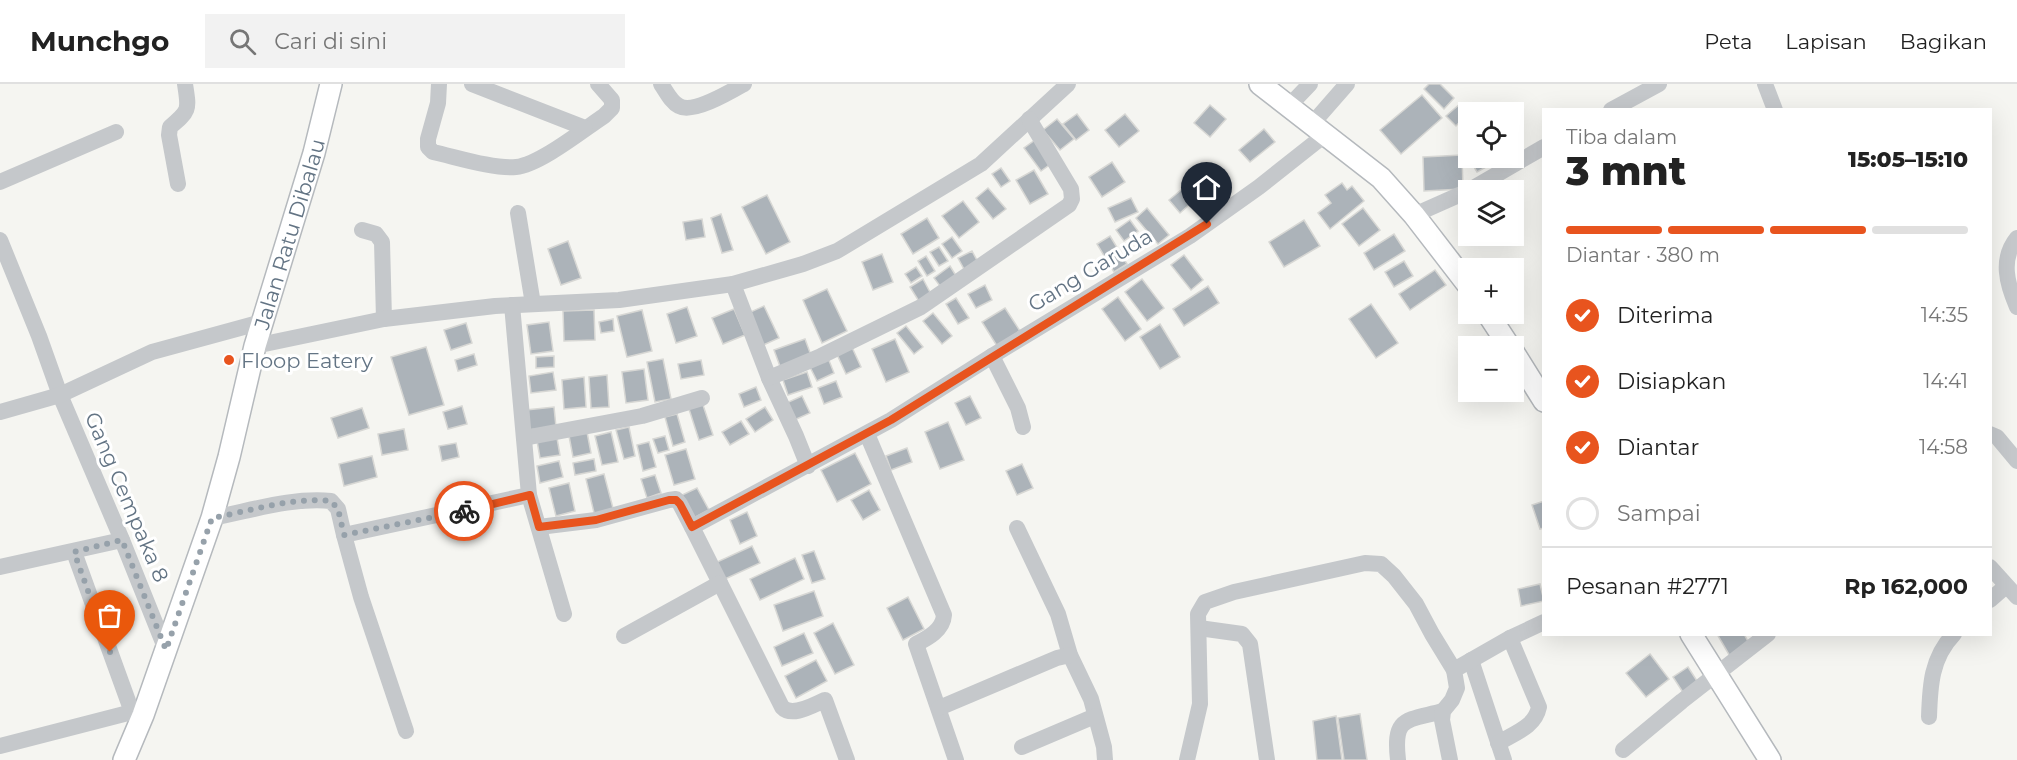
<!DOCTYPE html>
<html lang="id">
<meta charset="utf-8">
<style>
:root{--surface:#fff;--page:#f2f2f2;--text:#222;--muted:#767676;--line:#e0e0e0;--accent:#e8541e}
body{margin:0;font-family:Montserrat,sans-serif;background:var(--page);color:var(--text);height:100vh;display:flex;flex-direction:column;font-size:22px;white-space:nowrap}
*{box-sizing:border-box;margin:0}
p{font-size:20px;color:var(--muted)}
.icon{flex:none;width:33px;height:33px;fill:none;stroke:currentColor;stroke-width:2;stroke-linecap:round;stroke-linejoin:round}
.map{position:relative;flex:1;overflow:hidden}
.panel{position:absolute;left:1542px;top:24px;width:450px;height:528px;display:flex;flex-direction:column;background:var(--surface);border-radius:0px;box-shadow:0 6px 24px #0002}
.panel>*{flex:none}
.buttons{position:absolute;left:1458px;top:18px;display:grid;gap:12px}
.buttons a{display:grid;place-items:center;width:66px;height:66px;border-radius:0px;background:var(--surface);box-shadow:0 6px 24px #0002;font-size:30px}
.pin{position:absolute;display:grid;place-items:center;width:51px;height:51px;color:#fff;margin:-62px -26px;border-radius:50% 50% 50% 0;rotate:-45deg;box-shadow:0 0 6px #0007}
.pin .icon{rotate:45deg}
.courier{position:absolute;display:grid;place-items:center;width:60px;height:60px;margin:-30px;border:4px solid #e8541e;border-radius:50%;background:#fff;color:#222;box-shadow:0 2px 8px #0007}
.overview em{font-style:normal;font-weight:800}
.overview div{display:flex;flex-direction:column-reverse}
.overview{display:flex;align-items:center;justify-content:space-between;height:102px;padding:0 24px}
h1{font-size:39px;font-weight:800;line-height:45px}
.bar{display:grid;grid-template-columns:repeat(4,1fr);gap:9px 6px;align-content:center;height:72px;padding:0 24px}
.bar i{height:8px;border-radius:4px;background:var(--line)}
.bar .on{background:var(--accent)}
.bar p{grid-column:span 4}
.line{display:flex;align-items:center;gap:15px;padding:0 24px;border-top:2px solid var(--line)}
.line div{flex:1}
ol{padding:0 24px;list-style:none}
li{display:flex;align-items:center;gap:18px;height:66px}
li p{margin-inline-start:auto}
li .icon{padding:6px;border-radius:50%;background:var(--accent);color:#fff;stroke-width:4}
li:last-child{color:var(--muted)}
li i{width:33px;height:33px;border:3px solid var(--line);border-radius:50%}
header{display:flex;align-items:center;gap:36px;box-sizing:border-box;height:84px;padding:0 30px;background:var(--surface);border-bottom:2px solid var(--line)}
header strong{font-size:28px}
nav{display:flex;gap:33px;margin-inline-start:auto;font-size:21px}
.search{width:420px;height:54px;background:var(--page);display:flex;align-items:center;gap:15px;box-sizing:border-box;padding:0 21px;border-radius:0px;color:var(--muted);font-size:22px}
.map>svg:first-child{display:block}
</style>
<header>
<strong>Munchgo</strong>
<div class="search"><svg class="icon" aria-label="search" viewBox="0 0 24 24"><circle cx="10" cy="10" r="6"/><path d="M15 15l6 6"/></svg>Cari di sini</div>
<nav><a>Peta</a><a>Lapisan</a><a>Bagikan</a></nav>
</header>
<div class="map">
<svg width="2017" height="676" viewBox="0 0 2017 676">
<rect width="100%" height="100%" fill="#f5f5f1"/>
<g fill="#acb3b9" stroke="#d7d7d4" stroke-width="1.5">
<path d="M 1429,0 L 1440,0 L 1454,14 L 1444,25 L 1424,5 Z"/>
<path d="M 1422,11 L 1442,34 L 1401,70 L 1380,46 Z"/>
<path d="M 1461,19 L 1469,28 L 1456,42 L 1446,32 Z"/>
<path d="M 1210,21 L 1226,35 L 1210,53 L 1194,39 Z"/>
<path d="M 1077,30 L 1089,46 L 1076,56 L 1063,40 Z"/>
<path d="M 1125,30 L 1139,47 L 1119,63 L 1105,46 Z"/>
<path d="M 1057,35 L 1074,55 L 1060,66 L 1043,46 Z"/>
<path d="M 1264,45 L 1275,58 L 1250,78 L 1239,66 Z"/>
<path d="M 1035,56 L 1052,79 L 1041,87 L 1024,64 Z"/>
<path d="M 1468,64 L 1468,74 L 1483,74 L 1488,82 L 1477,88 L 1464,66 Z"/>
<path d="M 1462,71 L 1463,105 L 1424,107 L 1423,73 Z"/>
<path d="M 1112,78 L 1125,98 L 1102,113 L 1089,93 Z"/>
<path d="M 1001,84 L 1010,97 L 1001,103 L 992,90 Z"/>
<path d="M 1034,86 L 1048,110 L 1030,120 L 1016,96 Z"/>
<path d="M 1342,99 L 1347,106 L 1352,102 L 1364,117 L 1330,145 L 1318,129 L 1331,119 L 1325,111 Z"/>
<path d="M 1187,101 L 1197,114 L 1180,129 L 1169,116 Z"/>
<path d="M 988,104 L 1006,125 L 993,135 L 976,114 Z"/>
<path d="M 767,111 L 790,158 L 766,170 L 742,123 Z"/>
<path d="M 1131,114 L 1138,128 L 1115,138 L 1108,124 Z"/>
<path d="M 963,117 L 979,138 L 959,154 L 942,132 Z"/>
<path d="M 1147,124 L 1169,151 L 1158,160 L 1136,134 Z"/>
<path d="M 1363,124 L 1380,146 L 1359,162 L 1342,140 Z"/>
<path d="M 721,130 L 733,166 L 722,169 L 711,134 Z"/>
<path d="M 927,134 L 939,154 L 913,170 L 901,150 Z"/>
<path d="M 702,135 L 705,153 L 686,156 L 683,138 Z"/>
<path d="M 1130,136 L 1138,147 L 1124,157 L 1116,146 Z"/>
<path d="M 1304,136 L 1320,162 L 1284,183 L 1269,158 Z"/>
<path d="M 1394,150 L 1405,167 L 1374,186 L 1364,169 Z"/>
<path d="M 1110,152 L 1127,180 L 1114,188 L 1097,160 Z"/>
<path d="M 952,153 L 962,167 L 952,174 L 942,160 Z"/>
<path d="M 568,157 L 581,194 L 561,201 L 548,165 Z"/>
<path d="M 939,163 L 948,177 L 939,182 L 930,168 Z"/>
<path d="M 972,167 L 979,180 L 965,187 L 958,174 Z"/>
<path d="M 882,170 L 893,198 L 873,206 L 862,178 Z"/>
<path d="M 1184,171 L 1203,196 L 1191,206 L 1171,181 Z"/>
<path d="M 926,172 L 935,187 L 927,192 L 918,177 Z"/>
<path d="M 1404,177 L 1413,192 L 1394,203 L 1385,188 Z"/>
<path d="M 950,182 L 958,195 L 943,206 L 934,194 Z"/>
<path d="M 916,183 L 922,192 L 911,199 L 905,190 Z"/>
<path d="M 1435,186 L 1446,201 L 1410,226 L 1399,210 Z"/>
<path d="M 923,195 L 932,212 L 920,219 L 910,203 Z"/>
<path d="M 1142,195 L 1164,224 L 1147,237 L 1125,208 Z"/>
<path d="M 985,201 L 992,216 L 976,224 L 968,210 Z"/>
<path d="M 1208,202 L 1219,219 L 1184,242 L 1173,225 Z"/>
<path d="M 827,205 L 847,247 L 822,259 L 803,216 Z"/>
<path d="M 1118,213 L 1141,245 L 1125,257 L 1102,225 Z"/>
<path d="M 956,214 L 969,234 L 958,240 L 946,220 Z"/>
<path d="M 1371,220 L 1398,259 L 1376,274 L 1349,235 Z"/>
<path d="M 764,222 L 779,254 L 761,262 L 746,230 Z"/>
<path d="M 687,223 L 697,252 L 676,259 L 667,230 Z"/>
<path d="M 1005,224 L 1020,247 L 997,262 L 982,238 Z"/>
<path d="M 734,225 L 745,251 L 723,260 L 712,234 Z"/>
<path d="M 594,226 L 595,256 L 564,257 L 563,227 Z"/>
<path d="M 642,226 L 652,267 L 627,273 L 617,232 Z"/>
<path d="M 933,229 L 952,252 L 942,260 L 923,237 Z"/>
<path d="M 613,235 L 614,247 L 601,249 L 599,238 Z"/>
<path d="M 549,238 L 553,267 L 531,270 L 527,241 Z"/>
<path d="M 466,239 L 472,259 L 451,266 L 444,246 Z"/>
<path d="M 1160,240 L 1180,273 L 1160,285 L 1140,253 Z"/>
<path d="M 906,242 L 923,263 L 914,270 L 897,249 Z"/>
<path d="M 805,255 L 812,274 L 781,285 L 774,266 Z"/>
<path d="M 895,255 L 909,288 L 886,298 L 872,265 Z"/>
<path d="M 850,259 L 861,283 L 846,290 L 835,266 Z"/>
<path d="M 426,263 L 444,321 L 409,331 L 391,273 Z"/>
<path d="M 474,270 L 477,281 L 458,287 L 455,276 Z"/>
<path d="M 554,272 L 554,283 L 536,284 L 536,273 Z"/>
<path d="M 828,274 L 834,289 L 817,297 L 810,283 Z"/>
<path d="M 663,275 L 671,315 L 655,318 L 647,278 Z"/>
<path d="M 701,276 L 704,291 L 681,295 L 678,280 Z"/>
<path d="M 644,285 L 648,316 L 626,319 L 622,288 Z"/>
<path d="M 553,288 L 556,306 L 531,309 L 529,292 Z"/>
<path d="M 807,288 L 812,303 L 788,311 L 783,296 Z"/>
<path d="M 607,291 L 609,323 L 591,324 L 589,293 Z"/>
<path d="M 584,293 L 586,323 L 564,325 L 562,296 Z"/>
<path d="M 836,297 L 842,313 L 824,320 L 818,304 Z"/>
<path d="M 756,303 L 761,316 L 744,323 L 739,310 Z"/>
<path d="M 802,312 L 810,329 L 792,337 L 784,320 Z"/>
<path d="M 970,312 L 981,334 L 966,341 L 955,319 Z"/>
<path d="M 702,318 L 713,351 L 699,356 L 688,322 Z"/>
<path d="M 462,322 L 467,340 L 448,345 L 443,328 Z"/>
<path d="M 554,323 L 556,343 L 528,346 L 526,326 Z"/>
<path d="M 765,323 L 773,336 L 755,348 L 746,335 Z"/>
<path d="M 362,324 L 369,344 L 338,354 L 331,334 Z"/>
<path d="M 677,330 L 685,358 L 673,362 L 665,333 Z"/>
<path d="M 741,337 L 749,350 L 730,361 L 722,348 Z"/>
<path d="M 948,338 L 964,376 L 940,385 L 925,348 Z"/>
<path d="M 629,343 L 635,372 L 624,375 L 616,346 Z"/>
<path d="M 404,345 L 408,366 L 382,371 L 378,350 Z"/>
<path d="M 587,348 L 591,369 L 573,373 L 569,352 Z"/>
<path d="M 611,348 L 618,378 L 602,381 L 595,352 Z"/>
<path d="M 665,352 L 669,366 L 658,369 L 653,355 Z"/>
<path d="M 557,354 L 560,371 L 540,374 L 537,357 Z"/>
<path d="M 649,358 L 656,383 L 643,387 L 637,361 Z"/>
<path d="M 456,359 L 459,373 L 442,377 L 439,362 Z"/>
<path d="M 907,364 L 912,378 L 891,386 L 886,372 Z"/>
<path d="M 686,365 L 695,395 L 674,401 L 665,371 Z"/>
<path d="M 855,369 L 871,400 L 837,418 L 821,386 Z"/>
<path d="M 372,372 L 377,393 L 344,402 L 339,380 Z"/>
<path d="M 594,375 L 596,387 L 575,391 L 573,379 Z"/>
<path d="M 559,377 L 563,393 L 540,399 L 537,382 Z"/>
<path d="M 1022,380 L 1033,404 L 1017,411 L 1006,387 Z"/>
<path d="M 604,390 L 614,428 L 595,433 L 586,395 Z"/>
<path d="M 655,391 L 661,409 L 647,414 L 641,395 Z"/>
<path d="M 569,399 L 575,427 L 556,432 L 549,404 Z"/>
<path d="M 697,404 L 709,426 L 694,434 L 682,411 Z"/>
<path d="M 869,406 L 880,426 L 863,436 L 851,416 Z"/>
<path d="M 1544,417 L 1544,444 L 1540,445 L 1532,421 Z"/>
<path d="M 747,428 L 757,452 L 740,460 L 730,436 Z"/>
<path d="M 752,462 L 760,479 L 725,495 L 717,478 Z"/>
<path d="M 814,467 L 825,495 L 812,499 L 802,471 Z"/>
<path d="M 795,474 L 804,495 L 760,516 L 750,495 Z"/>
<path d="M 1540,500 L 1544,517 L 1521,522 L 1518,505 Z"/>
<path d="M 814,507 L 823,532 L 783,547 L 774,521 Z"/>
<path d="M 908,513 L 924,545 L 903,556 L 887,524 Z"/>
<path d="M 833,539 L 854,581 L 835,590 L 814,549 Z"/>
<path d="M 804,549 L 813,569 L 782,582 L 774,563 Z"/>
<path d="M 1717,550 L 1744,550 L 1751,563 L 1731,574 Z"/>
<path d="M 1650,570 L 1669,595 L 1646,613 L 1626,589 Z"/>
<path d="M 816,576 L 827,597 L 796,614 L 785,592 Z"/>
<path d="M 1688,583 L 1699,600 L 1684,610 L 1673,593 Z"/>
<path d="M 1360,630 L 1367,676 L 1344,676 L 1338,634 Z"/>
<path d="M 1336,632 L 1342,676 L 1317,676 L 1313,637 Z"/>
</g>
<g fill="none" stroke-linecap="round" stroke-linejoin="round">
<g stroke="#b5b9bd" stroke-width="24">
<g id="major">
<path d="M 1260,0 L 1381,94 L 1414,131 L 1468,201"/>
<path d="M 1488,230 L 1509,262"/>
<path d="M 1514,269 L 1544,317"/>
<path d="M 1691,550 L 1770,676"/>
<path id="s1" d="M 124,676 L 143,631 L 212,434 L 229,373 L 255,262 L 314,69 L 331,0"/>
</g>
</g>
<g stroke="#c5c8cb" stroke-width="16">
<path d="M 439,0 L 438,19 L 428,55 L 428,63 L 433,68 C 456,73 493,85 516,83 C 539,81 583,46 604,32 L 612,24 L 612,16 L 598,0"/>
<path d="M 472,0 L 585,44"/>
<path d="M 661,0 C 666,7 671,18 679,22 C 693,30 730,8 744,0"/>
<path d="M 1765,0 L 1775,26"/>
<path d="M 1289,22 L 1310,0"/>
<path d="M 1611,26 L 1659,0"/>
<path d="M 1312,40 L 1347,0"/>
<path d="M 0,98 L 116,48"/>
<path d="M 178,100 L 169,51 L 170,43 C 190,26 189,26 185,0"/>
<path d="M 1470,106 L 1544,63"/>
<path d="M 518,129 L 533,220"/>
<path d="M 1414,131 L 1468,107"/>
<path d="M 362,146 L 376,150 L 382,158 L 384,235"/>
<path d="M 2017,154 C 2000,175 2007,200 2017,223"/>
<path d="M 0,156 L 39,252 L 60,311 L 122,456 L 166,566"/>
<path d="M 733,200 L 769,294 L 796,352 L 808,382"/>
<path d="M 255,262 L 384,235 L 495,222 L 619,216 L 733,200 L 803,180 L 837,167 L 981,80 L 1068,0"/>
<path d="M 992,272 L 1018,324 L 1023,343"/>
<path d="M 769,294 L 821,272 L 921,223 L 1069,121 L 1072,115 L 1071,105 L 1029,35"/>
<path d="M 0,328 L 60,311 L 152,268 L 262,238"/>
<path d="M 867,350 L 944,531 C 943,546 928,554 916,560 L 956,676"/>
<path d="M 1990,350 L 1997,353 L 2017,377"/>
<path d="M 524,354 L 642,332 L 702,314"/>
<path d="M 529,411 L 564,530"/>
<path d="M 212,434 C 250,427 292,413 331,417 L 338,425 L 344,451 L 529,411 L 512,221"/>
<path d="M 539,443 L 596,436 L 669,416 L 676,415 L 680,420 L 692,443 L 782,623 C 792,634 813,621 825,616 L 847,676"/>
<path d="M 692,443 L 891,336 L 992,272 L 1190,152 L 1259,103 L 1326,50"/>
<path d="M 1017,444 L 1058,530 L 1070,571 L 1091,615 L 1104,663 L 1105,676"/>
<path d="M 344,451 L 361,513 L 406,647"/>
<path d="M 74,468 L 132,628"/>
<path d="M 0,483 L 122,456"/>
<path d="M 1990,483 L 2017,513"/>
<path d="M 1990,516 L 2006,502"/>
<path d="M 1199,544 L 1242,550 L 1250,560 L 1267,676"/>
<path d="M 624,552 L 720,499"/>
<path d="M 1471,576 L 1504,676"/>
<path d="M 939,624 L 1057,574 L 1070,571"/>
<path d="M 1929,633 C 1930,602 1931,574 1954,550"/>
<path d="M 1498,659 C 1515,649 1535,643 1539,623 L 1510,554"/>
<path d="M 0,662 L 132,628 L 142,631"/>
<path d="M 1022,663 L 1095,632"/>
<path d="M 1623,666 L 1682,617 L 1768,550"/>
<path d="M 1187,676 L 1200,620 L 1198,530 L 1205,518 L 1234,508 L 1365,479 L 1381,480 L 1394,492 L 1416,520 L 1432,550 L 1454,586"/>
<path d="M 1398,676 C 1393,632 1406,637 1443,627"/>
<path d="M 1450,676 L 1442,636 L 1443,627 L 1452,616 L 1457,604 L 1454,586 L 1510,554 L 1544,538"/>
</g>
<use href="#major" stroke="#fff" stroke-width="21"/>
</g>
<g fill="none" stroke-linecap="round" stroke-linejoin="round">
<path stroke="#96a1aa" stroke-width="6" stroke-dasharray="0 10.8" d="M 110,568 L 74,468 L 122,456 L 166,566 L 212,434 C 250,427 292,413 331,417 L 338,425 L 344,451 L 464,427"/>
<path stroke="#e8541e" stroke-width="8" d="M 464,427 L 530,411 L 539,443 L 596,436 L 669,416 L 676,416 L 680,420 L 692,443 L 891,336 L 1207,140"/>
</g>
<circle fill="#e8541e" stroke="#fff" stroke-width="2" cx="229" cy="276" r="6"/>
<g text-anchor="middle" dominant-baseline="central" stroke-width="6" stroke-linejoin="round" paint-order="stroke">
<g font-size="21" fill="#637484" stroke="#fff">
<text stroke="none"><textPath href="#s1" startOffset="552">Jalan Ratu Dibalau</textPath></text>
<text transform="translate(1090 186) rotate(-31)">Gang Garuda</text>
<text transform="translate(127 413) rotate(67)">Gang Cempaka 8</text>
</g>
<g font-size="21" fill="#637484" stroke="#fff" text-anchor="start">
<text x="241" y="276">Floop Eatery</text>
</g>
</g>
</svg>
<div class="buttons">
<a><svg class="icon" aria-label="locate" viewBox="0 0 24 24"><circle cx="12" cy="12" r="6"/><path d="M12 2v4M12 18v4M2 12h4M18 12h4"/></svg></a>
<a><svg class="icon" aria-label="layers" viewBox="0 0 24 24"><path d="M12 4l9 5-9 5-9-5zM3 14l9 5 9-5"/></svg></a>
<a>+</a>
<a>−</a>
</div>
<div class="pin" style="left:110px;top:568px;background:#ea580c"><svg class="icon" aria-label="bag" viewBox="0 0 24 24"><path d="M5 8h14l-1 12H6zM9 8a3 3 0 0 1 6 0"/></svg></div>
<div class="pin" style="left:1207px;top:140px;background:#1f2937"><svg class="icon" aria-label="home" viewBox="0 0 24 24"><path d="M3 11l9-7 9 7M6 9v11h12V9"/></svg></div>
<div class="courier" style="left:464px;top:427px"><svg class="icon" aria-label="bike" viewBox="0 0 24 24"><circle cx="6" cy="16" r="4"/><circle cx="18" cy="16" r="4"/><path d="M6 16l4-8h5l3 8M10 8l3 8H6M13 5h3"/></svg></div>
<section class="panel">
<div class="overview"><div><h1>3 mnt</h1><p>Tiba dalam</p></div><em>15:05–15:10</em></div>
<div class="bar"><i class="on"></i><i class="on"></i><i class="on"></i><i></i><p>Diantar · 380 m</p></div>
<ol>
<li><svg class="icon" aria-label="check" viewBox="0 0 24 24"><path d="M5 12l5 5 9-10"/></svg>Diterima<p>14:35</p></li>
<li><svg class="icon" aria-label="check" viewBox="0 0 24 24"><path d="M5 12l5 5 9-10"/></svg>Disiapkan<p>14:41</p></li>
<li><svg class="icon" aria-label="check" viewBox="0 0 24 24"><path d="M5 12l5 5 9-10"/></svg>Diantar<p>14:58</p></li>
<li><i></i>Sampai</li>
</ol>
<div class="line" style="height:78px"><div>Pesanan #2771</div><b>Rp 162,000</b></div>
</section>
</div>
